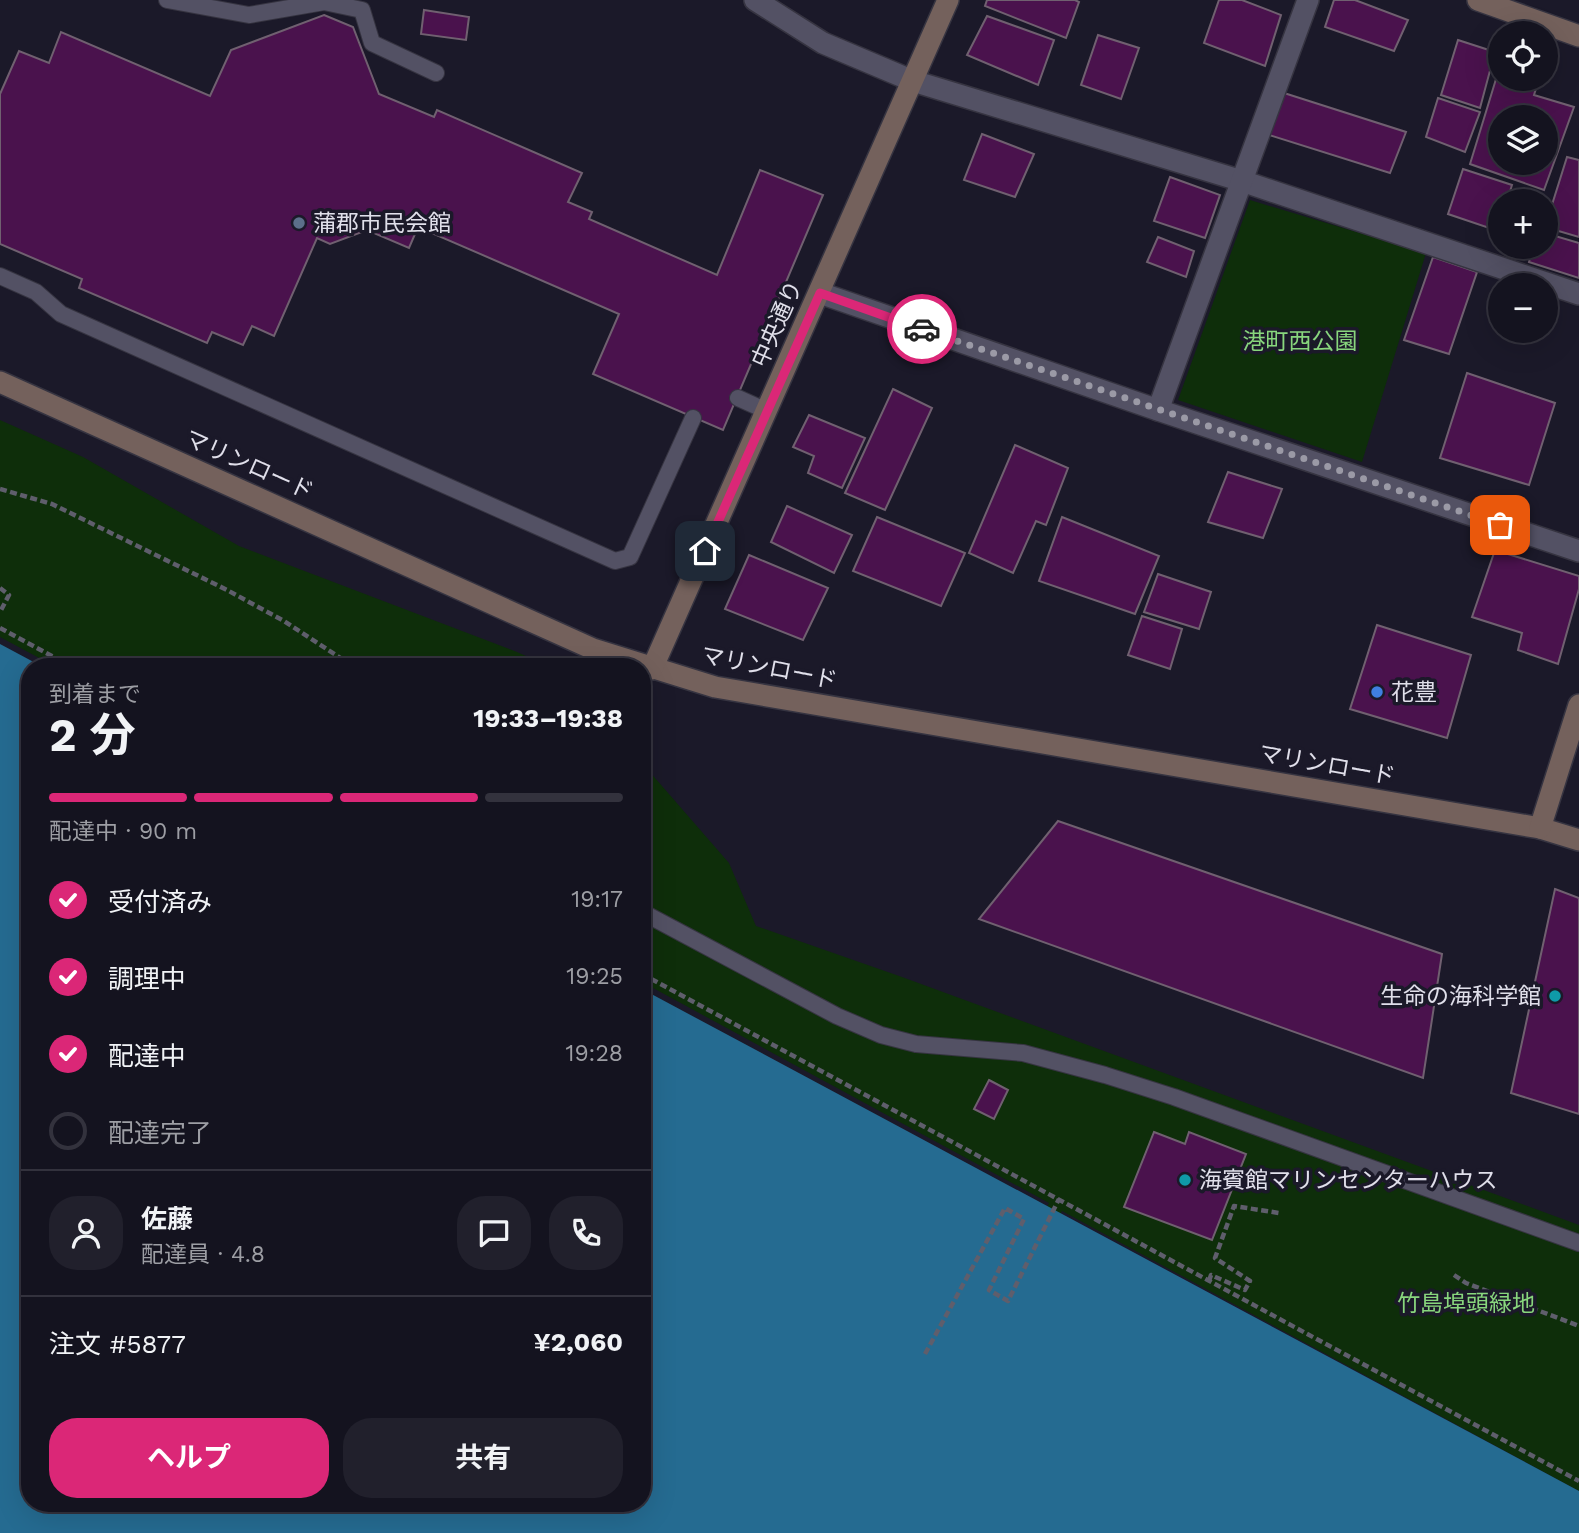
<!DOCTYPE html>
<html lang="ja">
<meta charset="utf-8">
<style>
:root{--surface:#14131f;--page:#21202c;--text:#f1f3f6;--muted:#9d9ea4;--line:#33323d;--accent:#db2777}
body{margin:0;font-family:"Work Sans","Noto Sans JP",sans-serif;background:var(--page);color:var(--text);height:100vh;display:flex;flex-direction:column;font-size:26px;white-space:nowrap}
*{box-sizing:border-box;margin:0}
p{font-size:23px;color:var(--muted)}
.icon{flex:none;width:38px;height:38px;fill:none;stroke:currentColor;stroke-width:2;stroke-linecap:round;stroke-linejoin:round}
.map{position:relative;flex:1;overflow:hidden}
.side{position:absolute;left:21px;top:658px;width:630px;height:854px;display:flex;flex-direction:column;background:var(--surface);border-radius:28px;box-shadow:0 7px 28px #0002,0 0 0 2px var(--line)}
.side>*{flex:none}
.tools{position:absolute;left:1488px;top:21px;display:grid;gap:14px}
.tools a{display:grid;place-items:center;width:70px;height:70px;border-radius:50%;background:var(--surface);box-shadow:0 7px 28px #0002,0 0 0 2px var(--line);font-size:35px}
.pin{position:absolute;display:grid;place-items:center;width:60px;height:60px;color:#fff;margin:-30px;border-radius:14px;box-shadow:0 4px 10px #0006}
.courier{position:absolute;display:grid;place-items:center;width:70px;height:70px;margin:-35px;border:5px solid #db2777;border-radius:50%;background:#fff;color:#222;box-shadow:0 2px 9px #0007}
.headline em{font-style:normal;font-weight:700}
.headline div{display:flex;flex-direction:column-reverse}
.headline{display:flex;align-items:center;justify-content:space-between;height:119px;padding:0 28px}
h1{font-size:46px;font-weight:700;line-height:52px}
.bar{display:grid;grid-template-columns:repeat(4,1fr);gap:10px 7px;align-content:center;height:84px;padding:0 28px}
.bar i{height:9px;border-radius:5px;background:var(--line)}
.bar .on{background:var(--accent)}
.bar p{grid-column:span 4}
.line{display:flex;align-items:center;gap:18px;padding:0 28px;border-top:2px solid var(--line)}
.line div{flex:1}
.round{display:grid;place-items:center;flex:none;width:74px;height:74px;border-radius:28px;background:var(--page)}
ol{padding:0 28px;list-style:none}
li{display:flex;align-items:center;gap:21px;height:77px}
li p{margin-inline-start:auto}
li .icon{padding:7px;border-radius:50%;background:var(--accent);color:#fff;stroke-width:4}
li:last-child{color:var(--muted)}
li i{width:38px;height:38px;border:4px solid var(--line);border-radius:50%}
.primary-button{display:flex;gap:14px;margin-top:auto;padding:14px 28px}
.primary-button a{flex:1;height:80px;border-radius:28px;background:var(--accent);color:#fff;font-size:28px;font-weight:700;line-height:80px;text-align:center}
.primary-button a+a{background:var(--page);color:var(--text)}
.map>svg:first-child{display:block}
</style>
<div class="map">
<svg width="1579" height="1533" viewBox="0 0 1579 1533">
<rect width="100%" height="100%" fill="#1b1929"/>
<g fill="#0e2e0a">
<path d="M 1250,200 L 1426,253 L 1362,462 L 1178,400 Z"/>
<path d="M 0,420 L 83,457 L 239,546 L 517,652 L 550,667 L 56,667 L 0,637 Z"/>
<path d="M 642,763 L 729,863 L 756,926 L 902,977 L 1579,1225 L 1579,1491 L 1062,1211 L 1031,1272 L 1004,1289 L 1049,1203 L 642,982 Z"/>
</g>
<path fill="#256b91" d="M 0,644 L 43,667 L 30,667 L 30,1503 L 642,1503 L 642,989 L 1579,1491 L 1579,1533 L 0,1533 Z"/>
<g fill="#4a124d" stroke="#706070" stroke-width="2" fill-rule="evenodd">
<path d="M 987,0 L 1075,0 L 1079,2 L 1066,38 L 985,6 Z"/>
<path d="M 1219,0 L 1242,0 L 1281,15 L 1265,66 L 1204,43 Z"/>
<path d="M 1334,0 L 1355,0 L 1408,20 L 1394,51 L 1325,27 Z"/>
<path d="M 424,10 L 469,17 L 466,40 L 421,34 Z"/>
<path d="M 324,15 L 353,27 L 379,94 L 434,117 L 437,110 L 582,173 L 568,202 L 592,212 L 589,219 L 717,275 L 760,170 L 823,195 L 723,430 L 593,374 L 619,314 L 418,227 L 409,248 L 367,230 L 330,244 L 317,238 L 274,336 L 252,326 L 243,345 L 212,332 L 207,343 L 79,288 L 82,279 L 0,244 L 0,94 L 19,51 L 49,63 L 61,32 L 210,96 L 231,50 Z"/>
<path d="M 987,16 L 1054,40 L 1038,85 L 967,55 Z"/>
<path d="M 1098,35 L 1139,48 L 1121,99 L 1081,85 Z"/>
<path d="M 1458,40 L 1495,52 L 1480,108 L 1441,95 Z"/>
<path d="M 1500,66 L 1500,79 L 1539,79 L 1534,95 L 1574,107 L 1544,190 L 1470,164 ZM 1500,117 L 1545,117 L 1545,163 L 1500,163 Z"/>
<path d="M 1284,93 L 1406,132 L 1390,173 L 1269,135 Z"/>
<path d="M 1438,98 L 1480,112 L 1465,152 L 1426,137 Z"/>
<path d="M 982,134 L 1034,154 L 1015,197 L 964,180 Z"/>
<path d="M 1567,157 L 1579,160 L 1579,237 L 1545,227 Z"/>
<path d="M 1463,169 L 1512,185 L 1507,201 L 1500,201 L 1498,231 L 1448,214 Z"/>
<path d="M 1170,177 L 1220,195 L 1205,238 L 1154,221 Z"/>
<path d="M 1545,233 L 1579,243 L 1579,278 L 1529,262 L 1533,247 L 1545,247 Z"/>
<path d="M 1158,237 L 1194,251 L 1186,277 L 1147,262 Z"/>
<path d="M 1433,257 L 1477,272 L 1449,354 L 1404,340 Z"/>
<path d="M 1467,373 L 1555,403 L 1529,485 L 1440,458 Z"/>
<path d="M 893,389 L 932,408 L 885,510 L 845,493 Z"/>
<path d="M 809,415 L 865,438 L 842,488 L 808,473 L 814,456 L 793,447 Z"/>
<path d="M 1015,445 L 1068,468 L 1046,525 L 1036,521 L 1013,573 L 969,553 Z"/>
<path d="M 1228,472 L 1282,489 L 1263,538 L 1208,522 Z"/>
<path d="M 787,506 L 852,535 L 834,573 L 771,542 Z"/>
<path d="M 877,517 L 965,553 L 941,606 L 853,571 Z"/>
<path d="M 1062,517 L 1159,556 L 1135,614 L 1039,581 Z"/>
<path d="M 1495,550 L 1579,576 L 1579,589 L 1558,664 L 1518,650 L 1522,633 L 1472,617 Z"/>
<path d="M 749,555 L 828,588 L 803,640 L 725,609 Z"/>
<path d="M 1158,574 L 1211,592 L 1199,629 L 1144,612 Z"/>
<path d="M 1142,616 L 1182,629 L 1170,669 L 1128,655 Z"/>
<path d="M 1377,625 L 1471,655 L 1447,738 L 1350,709 Z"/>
<path d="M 1058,821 L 1442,954 L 1423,1078 L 979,919 Z"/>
<path d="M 1555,889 L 1579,898 L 1579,1114 L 1511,1093 Z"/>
<path d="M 989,1080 L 1008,1090 L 994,1119 L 974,1109 Z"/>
<path d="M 1154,1132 L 1185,1144 L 1189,1132 L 1246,1154 L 1212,1240 L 1124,1207 Z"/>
</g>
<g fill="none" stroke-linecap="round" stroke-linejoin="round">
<g stroke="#363441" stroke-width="18">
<g id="lane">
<path d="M 167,0 L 249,15 L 324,2 L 362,10 L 372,43 L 436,73"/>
<path d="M 0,276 L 36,292 L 61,314 L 615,561 L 630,557 L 693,418"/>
<path d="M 738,398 L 767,411"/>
<path d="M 642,912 L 837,1016 L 881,1035 L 916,1044 L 1023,1053 L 1105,1075 L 1174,1097 L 1579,1243"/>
</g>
</g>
<g stroke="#363441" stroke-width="24">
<g id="street">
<path d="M 755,0 L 823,43 L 913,81 L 1242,181 L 1579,294"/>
<path d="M 820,293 L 1158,410 L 1579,551"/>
<path d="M 1158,410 L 1308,0"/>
</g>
</g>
<g stroke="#363441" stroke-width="24">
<g id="secondary">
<path d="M 1478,0 L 1579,36"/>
<path d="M 0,382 L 593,649 L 715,687 L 1540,828 L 1579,840"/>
<path d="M 652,669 L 948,0"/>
<path d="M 1540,828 L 1579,705"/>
</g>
</g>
<g stroke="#5f5e6c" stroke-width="4.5" stroke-dasharray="7 3.5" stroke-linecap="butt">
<path d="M 0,489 L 52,504 L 227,590 L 284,621 L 354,667"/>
<path d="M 0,588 L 9,595 L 0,612"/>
<path d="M 0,628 L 72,667"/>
<path d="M 642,974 L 1579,1481"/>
<path d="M 1454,1275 L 1466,1283 L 1579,1326"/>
<path d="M 1209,1281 L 1211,1275 L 1245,1290 L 1250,1281 L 1215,1258 L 1234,1206 L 1279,1213"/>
<path d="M 925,1354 L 1005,1208 L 1024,1219 L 989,1290 L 1008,1301 L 1059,1199"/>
</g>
<use href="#lane" stroke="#535164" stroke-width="16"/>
<use href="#street" stroke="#535164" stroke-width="21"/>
<use href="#secondary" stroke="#74615c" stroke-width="21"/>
</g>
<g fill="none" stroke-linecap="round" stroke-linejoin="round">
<path stroke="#9b9aa6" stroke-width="7" stroke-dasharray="0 12.6" d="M 922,329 L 1500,525"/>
<path stroke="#db2777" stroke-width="9" d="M 705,551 L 820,293 L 922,329"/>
</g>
<circle fill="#5c6f8a" stroke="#1b1929" stroke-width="2.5" cx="299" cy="223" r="7"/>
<circle fill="#3f7fe0" stroke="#1b1929" stroke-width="2.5" cx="1377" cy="692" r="7"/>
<g fill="#0f9aa8" stroke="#1b1929" stroke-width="2.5">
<circle cx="1555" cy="996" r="7"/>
<circle cx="1185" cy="1180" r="7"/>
</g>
<g text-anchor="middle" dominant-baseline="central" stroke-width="7" stroke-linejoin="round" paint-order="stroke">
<g font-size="23" fill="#e0dfea" stroke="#1b1929" text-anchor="start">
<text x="313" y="223">蒲郡市民会館</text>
<text x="1391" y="692">花豊</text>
<text x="1541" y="996" text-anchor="end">生命の海科学館</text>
<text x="1199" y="1180">海賓館マリンセンターハウス</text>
</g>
<g font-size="23" fill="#e0dfea" stroke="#1b1929">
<text transform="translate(777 324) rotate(-66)">中央通り</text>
<text transform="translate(249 465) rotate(24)">マリンロード</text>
<text transform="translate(769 668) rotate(11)">マリンロード</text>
<text transform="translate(1327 765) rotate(10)">マリンロード</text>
</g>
<g font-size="23" fill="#88d67d" stroke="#1b1929">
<text x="1300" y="341">港町西公園</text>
<text x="1466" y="1303">竹島埠頭緑地</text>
</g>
</g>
</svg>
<div class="tools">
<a><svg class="icon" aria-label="locate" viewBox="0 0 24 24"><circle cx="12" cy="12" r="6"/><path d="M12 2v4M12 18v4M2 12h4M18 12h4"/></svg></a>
<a><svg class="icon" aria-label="layers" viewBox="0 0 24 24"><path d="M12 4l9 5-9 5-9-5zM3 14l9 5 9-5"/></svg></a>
<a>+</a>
<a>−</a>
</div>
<div class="pin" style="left:1500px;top:525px;background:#ea580c"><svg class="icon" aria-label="bag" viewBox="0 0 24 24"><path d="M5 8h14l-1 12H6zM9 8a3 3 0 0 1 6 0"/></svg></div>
<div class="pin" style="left:705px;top:551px;background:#1f2937"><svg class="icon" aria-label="home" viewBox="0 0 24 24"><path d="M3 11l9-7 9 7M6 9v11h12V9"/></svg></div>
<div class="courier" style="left:922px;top:329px"><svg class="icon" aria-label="car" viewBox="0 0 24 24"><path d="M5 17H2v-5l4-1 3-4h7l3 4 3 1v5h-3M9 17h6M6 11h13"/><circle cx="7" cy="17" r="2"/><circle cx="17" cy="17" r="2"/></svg></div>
<section class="side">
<div class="headline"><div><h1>2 分</h1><p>到着まで</p></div><em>19:33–19:38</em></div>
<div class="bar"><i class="on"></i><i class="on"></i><i class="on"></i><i></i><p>配達中 · 90 m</p></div>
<ol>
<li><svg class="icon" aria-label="check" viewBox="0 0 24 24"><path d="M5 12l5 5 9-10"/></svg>受付済み<p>19:17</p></li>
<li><svg class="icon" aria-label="check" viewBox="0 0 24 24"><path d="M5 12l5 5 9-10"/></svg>調理中<p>19:25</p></li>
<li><svg class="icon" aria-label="check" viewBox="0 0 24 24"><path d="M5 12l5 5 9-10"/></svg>配達中<p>19:28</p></li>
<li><i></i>配達完了</li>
</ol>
<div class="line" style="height:126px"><a class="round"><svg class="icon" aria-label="person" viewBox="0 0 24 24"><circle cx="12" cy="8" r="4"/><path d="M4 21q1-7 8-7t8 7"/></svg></a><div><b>佐藤</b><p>配達員 · 4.8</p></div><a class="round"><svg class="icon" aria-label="chat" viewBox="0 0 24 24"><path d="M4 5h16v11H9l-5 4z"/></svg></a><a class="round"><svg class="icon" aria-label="phone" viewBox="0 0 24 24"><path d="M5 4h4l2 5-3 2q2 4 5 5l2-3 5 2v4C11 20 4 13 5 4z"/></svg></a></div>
<div class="line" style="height:91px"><div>注文 #5877</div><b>¥2,060</b></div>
<div class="primary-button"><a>ヘルプ</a><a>共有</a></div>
</section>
</div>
